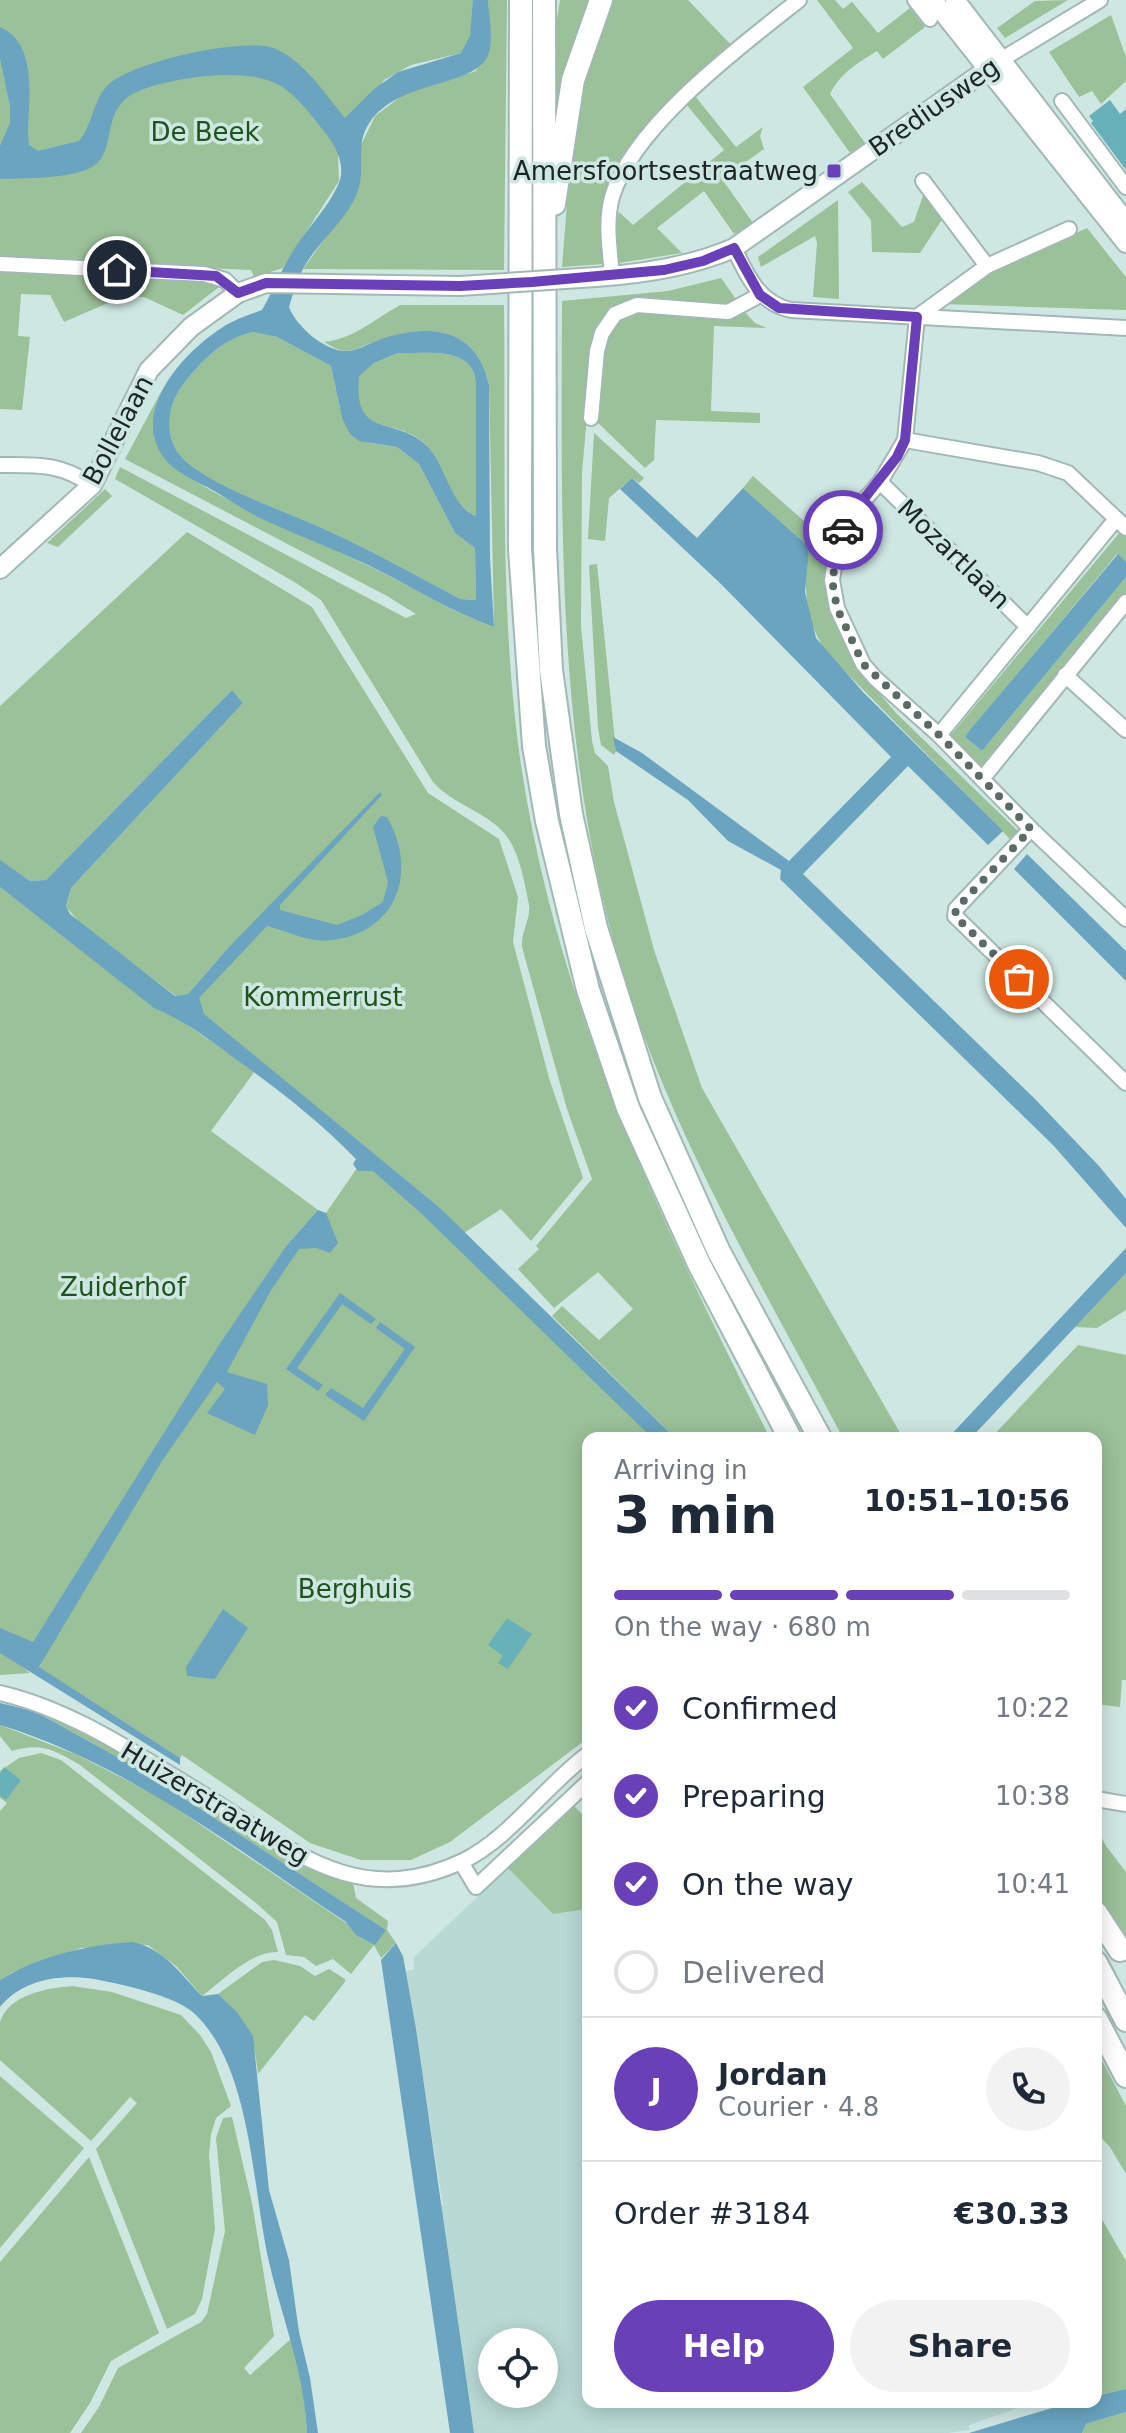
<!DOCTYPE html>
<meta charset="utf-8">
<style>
:root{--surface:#fff;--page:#f2f2f3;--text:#1f2937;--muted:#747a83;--line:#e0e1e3;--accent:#6a40b8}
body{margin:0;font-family:"DejaVu Sans",sans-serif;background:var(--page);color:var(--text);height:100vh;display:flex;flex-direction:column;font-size:30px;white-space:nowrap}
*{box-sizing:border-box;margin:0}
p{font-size:26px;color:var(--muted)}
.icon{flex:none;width:44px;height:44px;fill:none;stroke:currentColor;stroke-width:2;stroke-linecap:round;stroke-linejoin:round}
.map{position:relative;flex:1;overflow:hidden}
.drawer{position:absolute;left:582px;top:1432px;width:520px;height:976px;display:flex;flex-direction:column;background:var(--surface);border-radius:16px;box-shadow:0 4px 20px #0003}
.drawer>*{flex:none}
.tools{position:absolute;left:478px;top:2328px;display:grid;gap:16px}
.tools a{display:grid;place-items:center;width:80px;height:80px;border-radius:50%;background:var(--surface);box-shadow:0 4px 20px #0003;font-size:40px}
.pin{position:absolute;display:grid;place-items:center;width:68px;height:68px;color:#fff;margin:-34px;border:4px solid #fff;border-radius:50%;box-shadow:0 2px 8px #0007}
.courier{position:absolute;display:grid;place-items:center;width:80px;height:80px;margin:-40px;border:6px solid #6a40b8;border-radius:50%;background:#fff;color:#222;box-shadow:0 2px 10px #0007}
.overview em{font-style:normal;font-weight:800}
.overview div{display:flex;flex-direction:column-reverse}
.overview{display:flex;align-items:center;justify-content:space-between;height:136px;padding:0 32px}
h1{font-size:52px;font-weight:800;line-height:60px}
.bar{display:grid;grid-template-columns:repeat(4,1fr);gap:12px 8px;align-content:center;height:96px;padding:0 32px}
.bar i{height:10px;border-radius:6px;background:var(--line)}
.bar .current{background:var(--accent)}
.bar p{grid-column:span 4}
.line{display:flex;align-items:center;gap:20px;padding:0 32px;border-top:2px solid var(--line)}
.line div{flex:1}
.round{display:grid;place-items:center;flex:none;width:84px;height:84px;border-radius:42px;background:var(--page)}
ol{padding:0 32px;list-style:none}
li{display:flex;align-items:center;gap:24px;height:88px}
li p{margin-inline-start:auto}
li .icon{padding:8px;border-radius:50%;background:var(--accent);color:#fff;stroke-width:4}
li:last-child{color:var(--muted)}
li i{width:44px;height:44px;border:4px solid var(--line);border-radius:50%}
.cta{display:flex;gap:16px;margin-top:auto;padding:16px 32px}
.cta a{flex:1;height:92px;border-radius:48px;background:var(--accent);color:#fff;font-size:32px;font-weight:800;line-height:92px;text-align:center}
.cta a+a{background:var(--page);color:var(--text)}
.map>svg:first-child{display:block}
</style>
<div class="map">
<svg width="1126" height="2433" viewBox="0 0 1126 2433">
<rect width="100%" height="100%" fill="#cfe7e3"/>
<path fill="#b9d9d5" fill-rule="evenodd" d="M 508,1868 L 553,1914 L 588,1909 L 588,2402 L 1034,2402 L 969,2425 L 969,2430 L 948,2433 L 474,2433 L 440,2206 L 443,2205 L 405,1971 L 414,1970 L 414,1957 ZM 492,2342 L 544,2342 L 544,2394 L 492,2394 Z"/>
<g fill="#9bc198">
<path d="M 0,0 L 473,0 C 473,17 475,40 461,53 L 411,65 L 384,80 L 338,154 L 339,181 L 283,268 L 254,277 L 251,270 L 0,259 Z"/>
<path d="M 488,0 L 507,0 L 504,270 L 303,269 L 355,196 L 361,166 L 360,147 L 375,116 L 404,94 L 476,71 L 490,39 Z"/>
<path d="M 560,0 L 594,0 L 556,146 L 556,26 Z"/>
<path d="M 613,0 L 688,0 L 733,47 C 680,89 615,138 605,208 C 602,226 604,246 604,264 L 562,267 L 572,141 L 581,80 Z"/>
<path d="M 817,0 L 835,0 L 843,9 L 852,2 L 878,33 L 910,8 L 925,27 L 883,59 L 877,51 C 857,64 842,71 830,94 L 865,143 L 850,153 L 803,87 L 853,48 Z"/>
<path d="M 1068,0 L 1005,38 L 997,28 L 1035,1 Z"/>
<path d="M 1111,15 L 1126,57 L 1126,81 L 1101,104 L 1092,91 L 1079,97 L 1049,52 Z"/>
<path d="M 695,96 L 736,147 L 763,127 L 760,136 L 764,149 L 722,179 L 753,223 L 734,234 L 704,191 L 657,228 L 682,253 L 619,263 L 614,231 L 619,212 L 633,225 L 724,150 L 686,104 Z"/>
<path d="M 862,182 L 902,227 L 914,222 L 926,187 L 947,212 L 920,253 L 872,252 L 871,220 L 848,192 Z"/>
<path d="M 838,200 L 839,299 L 813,297 L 817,243 L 815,236 L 761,267 L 758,257 Z"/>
<path d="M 1087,228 L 1126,277 L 1126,310 L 943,304 L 944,300 L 1029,250 L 1033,253 Z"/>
<path d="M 0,270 L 216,283 L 219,287 L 183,315 L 144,297 L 124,296 L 64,322 L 50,295 L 21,294 L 18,336 L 30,337 L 22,410 L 0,409 Z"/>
<path d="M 721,278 L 738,302 L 729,307 L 621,304 L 592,361 L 582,472 L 581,626 L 592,741 L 595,753 L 608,766 L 614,802 L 654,950 L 702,1088 L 903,1438 L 843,1438 C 770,1299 688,1163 636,1014 C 556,786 561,540 562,301 L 668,291 Z"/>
<path d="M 400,305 L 504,305 C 506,456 499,615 521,765 C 557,1006 661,1223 770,1438 L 675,1438 L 552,1316 L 562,1306 L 599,1340 L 633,1309 L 598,1272 L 554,1308 L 518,1269 L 539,1249 L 536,1246 L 592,1179 L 567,1109 L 522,947 C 521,931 531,919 529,905 C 525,883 519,851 505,834 C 486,811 453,805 433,782 L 321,600 L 296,583 L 115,479 L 120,467 L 406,618 L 416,614 L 387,596 L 125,459 L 162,390 L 156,406 L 174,468 C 235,508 302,534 367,565 C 410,585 448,611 494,627 L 489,385 C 477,328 431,322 382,339 C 371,342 359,350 347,351 C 338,351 331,346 324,342 C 353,339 375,319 400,305 Z"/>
<path d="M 630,310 L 743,310 L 755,323 L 767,328 L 714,326 L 711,411 L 760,413 L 760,423 L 656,420 L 654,460 L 645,468 L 596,421 C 600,384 595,333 630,310 Z"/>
<path d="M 253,332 L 277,337 L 331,366 L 342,418 L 370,443 L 397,447 L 419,464 L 455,533 L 475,547 L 476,600 L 460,599 C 410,572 360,544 308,522 C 276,508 200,481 179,454 C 164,434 168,405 182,386 C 201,361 222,339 253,332 Z"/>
<path d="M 398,353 C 427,354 474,345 476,384 L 476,516 C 448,504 445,462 423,442 C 391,414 353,442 358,376 L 374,363 Z"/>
<path d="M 594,433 L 644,478 L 639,483 L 632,478 L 609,498 L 605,541 L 588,539 Z"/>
<path d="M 753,476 L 830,544 L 829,578 L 871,684 L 897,714 L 1019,832 L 1011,840 L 827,653 C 804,620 803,585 809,547 L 743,488 Z"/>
<path d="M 105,489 L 112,496 L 58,547 L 47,543 Z"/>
<path d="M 187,532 L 312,607 L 428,793 L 499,839 L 518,897 L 513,942 L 549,1078 L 583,1178 L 531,1241 L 501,1209 L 464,1233 L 439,1207 L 192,1005 L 280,910 L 280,906 L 229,947 L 188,994 L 176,996 L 82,925 L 66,907 L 71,888 L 243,703 L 232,690 L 46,880 L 30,881 L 0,861 L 0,706 Z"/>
<path d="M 1120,532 L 1126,536 L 1126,562 L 1117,554 L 965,737 L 982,751 L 1126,577 L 1126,595 L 981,771 L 946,741 Z"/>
<path d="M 597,564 L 616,751 L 614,755 L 601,745 L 598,728 L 589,565 Z"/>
<path d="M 0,887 L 154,1007 L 175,1017 L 255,1071 L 211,1131 L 318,1210 L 287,1245 L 289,1258 L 326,1213 L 366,1155 L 665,1438 L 588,1438 L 588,1738 L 450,1842 L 411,1860 L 361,1860 L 310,1843 L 182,1755 L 180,1758 L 39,1668 L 43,1659 L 18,1663 L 30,1673 L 0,1675 Z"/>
<path d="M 1126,1273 L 1126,1310 L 1097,1328 L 1075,1327 Z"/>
<path d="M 1078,1345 L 1126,1355 L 1126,1680 L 1122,1680 L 1120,1707 L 1096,1704 L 1096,1438 L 991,1438 Z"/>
<path d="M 37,1707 L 70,1722 L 295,1860 L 353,1883 L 356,1898 L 388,1921 L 387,1930 L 396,1943 L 381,1958 L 374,1945 L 351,1974 L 333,1959 L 316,1966 L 304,1957 L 286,1955 L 277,1922 L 256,1903 L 80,1765 C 55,1750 41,1742 12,1751 L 0,1736 L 0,1725 L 75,1754 L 158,1796 L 346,1923 L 386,1930 L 139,1769 L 34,1711 Z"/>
<path d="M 41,1753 L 61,1760 L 265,1920 L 272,1930 L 278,1952 C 251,1951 223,1980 202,1996 L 177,1967 L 148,1945 L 81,1948 L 13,1972 L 0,1980 L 0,1811 L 7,1803 L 0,1798 L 0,1771 L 19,1758 Z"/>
<path d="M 574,1806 L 588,1820 L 588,1909 L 553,1914 L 508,1868 Z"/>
<path d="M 1096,1827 L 1106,1846 L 1126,1872 L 1126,1950 L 1096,1905 Z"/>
<path d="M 274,1960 L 300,1966 L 315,1976 L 329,1969 L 345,1979 L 345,1982 L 314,2021 L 305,2015 L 258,2074 C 254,2035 246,2021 218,1994 L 262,1962 Z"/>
<path d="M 72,1986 L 112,1992 L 181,2015 L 200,2035 L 211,2052 L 231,2106 L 216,2118 L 211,2134 L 209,2155 L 215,2229 L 202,2299 L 195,2314 L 167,2329 L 96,2149 L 137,2103 L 130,2097 L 91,2141 L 0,2060 C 0,2049 0,2032 0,2022 C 9,1994 48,1988 72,1986 Z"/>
<path d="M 1096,2049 L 1126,2106 L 1126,2174 L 1110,2147 L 1096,2132 Z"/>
<path d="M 0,2076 L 84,2148 L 0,2248 Z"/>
<path d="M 232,2117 L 252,2203 L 274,2336 L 244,2368 L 250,2375 L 292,2338 L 304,2398 L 307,2433 L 81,2433 L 99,2407 L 118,2368 L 201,2322 L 207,2314 L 225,2231 L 216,2138 L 223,2118 Z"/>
<path d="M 89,2157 L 159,2333 L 111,2361 L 90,2403 L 70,2433 L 0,2433 L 0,2262 Z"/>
<path d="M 1096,2209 L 1126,2261 L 1126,2389 L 1101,2395 L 1096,2385 Z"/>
<path d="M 1126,2412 L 1126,2433 L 1082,2433 L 1086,2424 Z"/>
</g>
<g fill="#6aa4c0" fill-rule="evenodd">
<path d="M 473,0 L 488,0 C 489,17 494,39 488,55 C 475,88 399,79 370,122 C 355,143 365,164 359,187 C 351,217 319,240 304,267 C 297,279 293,294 289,307 C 296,326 324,351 346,351 C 358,351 370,343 381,339 C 431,322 477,328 489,385 L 490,558 L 494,627 C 449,611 411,586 368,565 C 333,549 297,535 262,519 C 245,511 230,500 214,491 C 197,481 176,474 164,458 C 129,410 185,351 223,327 C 235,319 249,315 262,310 C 273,291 281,270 293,251 C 307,228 331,205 340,180 C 345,162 334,143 323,130 C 311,115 298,97 281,86 C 249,66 173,77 139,91 C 97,108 120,154 90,168 C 69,179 24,178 0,179 L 0,146 L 10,123 L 10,106 L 0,58 L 0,27 C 39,44 28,101 28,135 L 29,145 L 38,151 L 79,141 C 92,126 93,102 106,87 C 128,62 247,36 276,49 C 306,63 325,94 345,118 L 374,89 L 398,72 L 461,53 L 470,36 ZM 253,332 L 277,337 L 331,366 L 342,418 L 350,434 L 359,441 L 397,447 L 419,464 L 455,533 L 475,548 L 476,600 L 460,599 C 410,572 360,544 308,522 C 276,508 200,481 179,454 C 164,434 168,405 182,386 C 201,361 222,339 253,332 ZM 398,353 C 427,354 474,345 476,384 L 476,516 C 450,506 446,465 427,446 C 395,414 353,442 359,376 L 374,363 Z"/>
<path d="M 632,478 L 697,538 L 743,488 L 809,547 L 805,592 L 816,638 L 863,692 L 1003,831 L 988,845 L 908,766 L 803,874 L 1034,1098 L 1099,1166 L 1126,1199 L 1126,1228 L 1053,1145 L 780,879 L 781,870 L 728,841 L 688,800 L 616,751 L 613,737 L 642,753 L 789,861 L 891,757 L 722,585 L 620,489 Z"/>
<path d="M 1118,554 L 1126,562 L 1126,577 L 982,751 L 965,737 L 970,730 Z"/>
<path d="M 232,690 L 243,703 L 71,888 L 66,906 L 70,914 L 175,996 L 188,994 L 229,947 L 380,792 L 382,795 L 280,905 L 280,910 L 337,925 L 362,915 L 383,902 L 388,882 L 373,827 L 381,816 L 387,817 C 418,871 398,931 333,940 C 311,944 288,931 267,926 L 199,998 L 204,1014 L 439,1207 L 675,1438 L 653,1438 L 646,1432 L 423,1215 L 373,1171 L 358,1171 L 353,1164 L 356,1159 C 319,1121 279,1090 237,1060 C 210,1040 185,1021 154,1008 L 0,887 L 0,860 L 30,881 L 46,880 Z"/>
<path d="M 1027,854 L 1126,951 L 1126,981 L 1014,869 Z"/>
<path d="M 318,1210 L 326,1213 L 338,1243 L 330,1253 L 316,1248 L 299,1249 L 270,1292 L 227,1372 L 267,1384 L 268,1405 L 255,1435 L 207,1413 L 225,1389 L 217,1382 L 162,1461 L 39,1667 L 180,1758 L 180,1765 L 0,1653 L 0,1628 L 33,1642 L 219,1345 L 287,1245 Z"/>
<path d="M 1126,1248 L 1126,1273 L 971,1438 L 948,1438 Z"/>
<path d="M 340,1293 L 376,1319 L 371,1324 L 342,1304 L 297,1368 L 323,1385 L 318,1391 L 286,1369 Z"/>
<path d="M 380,1322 L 415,1347 L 364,1421 L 325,1395 L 331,1388 L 363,1408 L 405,1349 L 376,1328 Z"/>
<path d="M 223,1609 L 248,1628 L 215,1679 L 187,1676 L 186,1667 Z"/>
<path d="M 0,1703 L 34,1711 L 139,1769 L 386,1930 L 375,1945 L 356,1935 L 346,1922 C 236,1849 128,1764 0,1725 Z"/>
<path d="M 132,1942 C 164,1948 180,1974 202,1996 L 218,1994 L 237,2012 L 253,2036 L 269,2190 L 289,2260 L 299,2332 L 310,2378 L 318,2433 L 307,2433 C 304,2370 283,2322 269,2262 C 252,2188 252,2070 196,2015 C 178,1996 120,1984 94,1979 C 60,1974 23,1979 0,2007 L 0,1980 C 39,1956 87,1945 132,1942 Z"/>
<path d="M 396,1943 L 403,1956 L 416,2029 L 474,2433 L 450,2433 L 381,1960 Z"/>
<path d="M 1126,2389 L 1126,2412 L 1086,2424 L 1082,2433 L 969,2433 L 1072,2402 L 1096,2402 L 1096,2396 Z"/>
</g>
<g fill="#68b0ba">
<path d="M 1110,100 L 1120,114 L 1126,109 L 1126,170 L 1091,123 L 1093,121 L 1089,116 Z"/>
<path d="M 507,1618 L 532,1634 L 508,1669 L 498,1663 L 503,1656 L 488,1645 Z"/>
<path d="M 4,1767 L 21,1780 L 6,1800 L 0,1795 L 0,1774 Z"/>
</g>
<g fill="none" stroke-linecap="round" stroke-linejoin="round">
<g stroke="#a2b8b5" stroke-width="18">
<g id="minor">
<path d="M 915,0 L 930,19"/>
<path d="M 999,61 L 1100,0"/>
<path d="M 1062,101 L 1126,187"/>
<path d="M 923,181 L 987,266"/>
<path d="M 1069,229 L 987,266 L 917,317 L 905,440 L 880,482 L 847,520 L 837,548 L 832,580 L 837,608 L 863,664 L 875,678 L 939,735 L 1031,829 L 1126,919"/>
<path d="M 734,248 C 747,276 759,303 791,310 L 1126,328"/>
<path d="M 0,264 L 204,274 L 225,280 L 238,293"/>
<path d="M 612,276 C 610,249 605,223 612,197 C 633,126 742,45 799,0"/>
<path d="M 591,418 L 597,351 L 602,333 L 615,314 L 637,305 L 728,312 L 760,295"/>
<path d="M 905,440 L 1038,463 L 1068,473 L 1126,528"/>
<path d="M 0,465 C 38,465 60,463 92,485"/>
<path d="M 880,482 L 1028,627"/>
<path d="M 1065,675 L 1126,730"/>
<path d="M 939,735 L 1116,519"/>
<path d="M 982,779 L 1126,602"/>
<path d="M 1031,829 L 956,909 L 955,916 L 1126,1083"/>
<path d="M 0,1693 C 74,1710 141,1757 206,1796 C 291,1849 357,1911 463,1861 C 509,1839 546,1785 588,1754"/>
<path d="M 1096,1799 L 1126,1804"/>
<path d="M 461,1862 L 476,1887 L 588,1782"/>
</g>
</g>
<g stroke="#a2b8b5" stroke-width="22">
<g id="major">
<path d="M 933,0 L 1126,243"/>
<path d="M 955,0 L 1126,222"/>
<path d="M 596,277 C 643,274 690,267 734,248 L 999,61"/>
<path d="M 0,569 L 92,485 L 149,370 L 191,327 L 238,293 L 266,283 L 460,286"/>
</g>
</g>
<g stroke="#a2b8b5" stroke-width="26">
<g id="highway">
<path d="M 521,0 L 520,549 L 534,746 L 547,821 L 588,990 L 628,1108 L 699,1264 L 790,1438"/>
<path d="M 544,0 L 545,549 L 551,670 L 571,814 L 596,928 L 650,1098 L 719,1252 L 820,1438"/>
<path d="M 554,204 L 573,80 L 601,0"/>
<path d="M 1096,1913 L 1120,1950"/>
<path d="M 1096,1963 L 1126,2020"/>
<path d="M 1096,2019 L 1126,2076"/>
</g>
</g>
<use href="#minor" stroke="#fff" stroke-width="14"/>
<use href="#major" stroke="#fff" stroke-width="18"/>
<use href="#highway" stroke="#fff" stroke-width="22"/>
<g stroke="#a2b8b5" stroke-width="22" stroke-linecap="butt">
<path id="major-bridge" d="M 460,286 L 596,277"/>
</g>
<use href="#major-bridge" stroke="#fff" stroke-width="18"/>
</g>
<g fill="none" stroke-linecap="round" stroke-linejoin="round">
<path stroke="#5b6967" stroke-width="8" stroke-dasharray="0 14.4" d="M 843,530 L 832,580 L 837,608 L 863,664 L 939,735 L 1031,829 L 956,909 L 955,916 L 1019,979"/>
<path stroke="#6a40b8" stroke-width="10" d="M 117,270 L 216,276 L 238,293 L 266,283 L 460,286 L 532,282 L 664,270 L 703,261 L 734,248 L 760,295 L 779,308 L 917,317 L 905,440 L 897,457 L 847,520 L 843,530"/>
</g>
<rect fill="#6a40b8" stroke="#cfe7e3" stroke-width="3" x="826" y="163" width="16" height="16" rx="4"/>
<g text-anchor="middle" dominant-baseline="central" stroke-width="7" stroke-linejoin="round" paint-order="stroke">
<g font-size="26" fill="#1c2524" stroke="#cfe7e3">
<text transform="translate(934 107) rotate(-35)">Brediusweg</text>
<text transform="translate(118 430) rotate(-62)">Bollelaan</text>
<text transform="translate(954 554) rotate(44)">Mozartlaan</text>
<text transform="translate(215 1803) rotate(31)">Huizerstraatweg</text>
</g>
<g font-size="26" fill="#1e541c" stroke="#cfe7e3">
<text x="205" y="132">De Beek</text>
<text x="323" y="997">Kommerrust</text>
<text x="123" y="1287">Zuiderhof</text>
<text x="355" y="1589">Berghuis</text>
</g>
<g font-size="26" fill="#1c2524" stroke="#cfe7e3" text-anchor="end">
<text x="818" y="171">Amersfoortsestraatweg</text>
</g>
</g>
</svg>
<div class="tools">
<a><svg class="icon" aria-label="locate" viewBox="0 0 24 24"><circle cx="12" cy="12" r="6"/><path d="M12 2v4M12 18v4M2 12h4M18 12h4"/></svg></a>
</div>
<div class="pin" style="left:1019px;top:979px;background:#ea580c"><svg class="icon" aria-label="bag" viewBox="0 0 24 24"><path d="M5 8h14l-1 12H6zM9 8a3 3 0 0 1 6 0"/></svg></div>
<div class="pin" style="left:117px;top:270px;background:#1f2937"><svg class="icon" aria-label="home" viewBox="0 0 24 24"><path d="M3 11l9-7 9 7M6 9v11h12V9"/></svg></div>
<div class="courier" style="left:843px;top:530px"><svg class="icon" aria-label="car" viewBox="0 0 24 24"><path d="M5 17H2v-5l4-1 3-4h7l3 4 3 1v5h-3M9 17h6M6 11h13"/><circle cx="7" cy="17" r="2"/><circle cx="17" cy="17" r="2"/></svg></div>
<section class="drawer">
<div class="overview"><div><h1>3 min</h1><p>Arriving in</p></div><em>10:51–10:56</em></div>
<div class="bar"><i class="current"></i><i class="current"></i><i class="current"></i><i></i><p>On the way · 680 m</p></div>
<ol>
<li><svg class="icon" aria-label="check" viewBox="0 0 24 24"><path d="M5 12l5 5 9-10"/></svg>Confirmed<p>10:22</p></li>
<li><svg class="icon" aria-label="check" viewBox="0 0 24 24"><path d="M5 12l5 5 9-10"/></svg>Preparing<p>10:38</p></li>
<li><svg class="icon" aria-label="check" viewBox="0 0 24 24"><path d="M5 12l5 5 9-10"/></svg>On the way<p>10:41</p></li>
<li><i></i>Delivered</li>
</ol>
<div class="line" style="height:144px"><b class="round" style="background:var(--accent);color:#fff">J</b><div><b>Jordan</b><p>Courier · 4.8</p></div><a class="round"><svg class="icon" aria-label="phone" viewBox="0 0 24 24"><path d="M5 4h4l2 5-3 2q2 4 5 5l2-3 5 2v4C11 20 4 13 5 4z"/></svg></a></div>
<div class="line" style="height:104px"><div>Order #3184</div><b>€30.33</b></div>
<div class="cta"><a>Help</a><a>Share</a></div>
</section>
</div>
